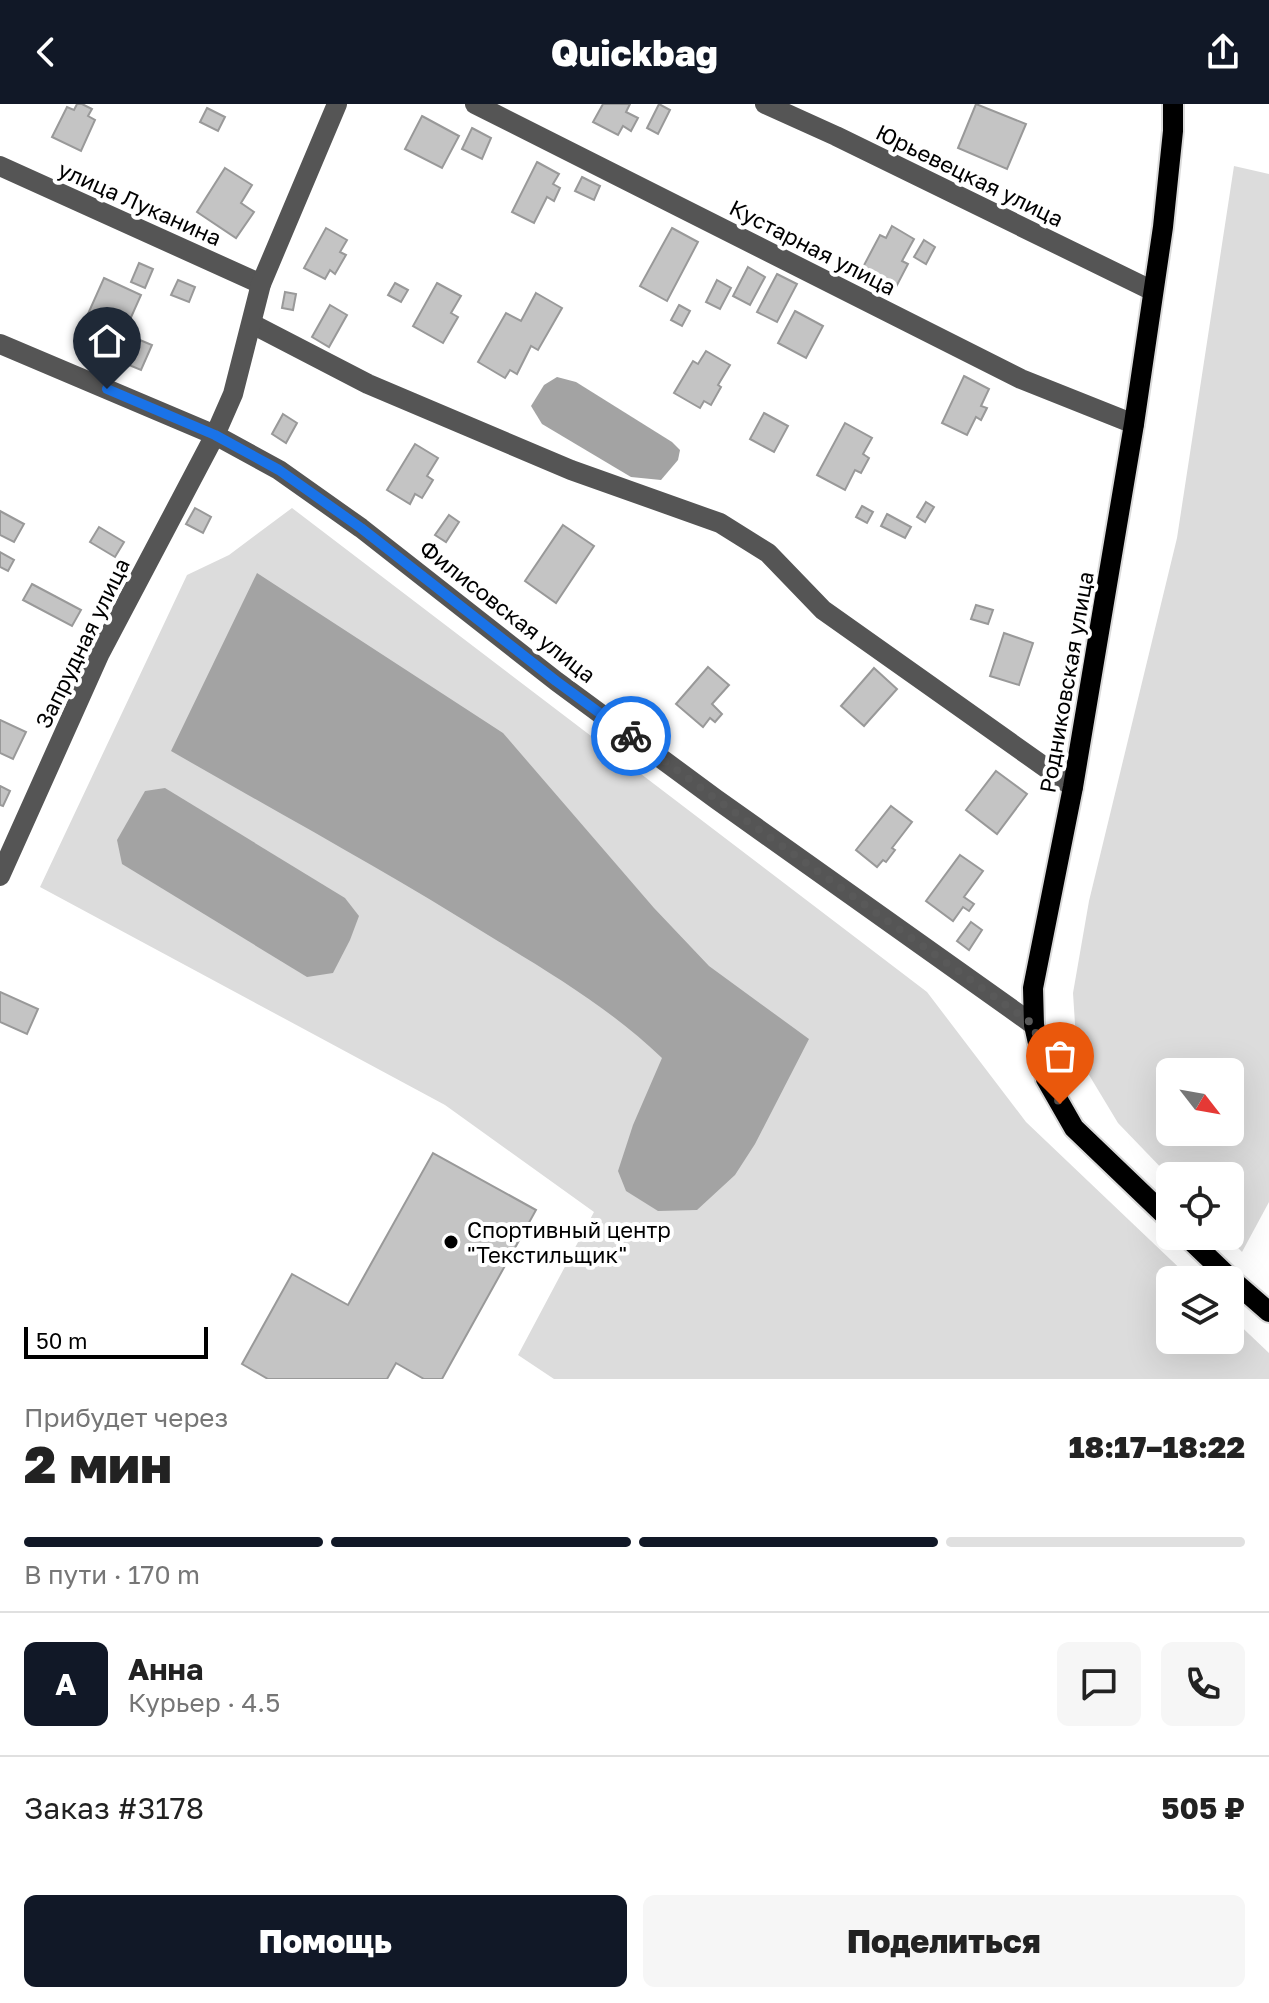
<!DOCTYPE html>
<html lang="ru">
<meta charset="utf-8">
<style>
:root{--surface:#fff;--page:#f6f6f6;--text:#222;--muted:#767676;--line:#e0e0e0;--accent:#111827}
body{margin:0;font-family:"Golos Text",sans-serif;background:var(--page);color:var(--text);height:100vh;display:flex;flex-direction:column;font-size:30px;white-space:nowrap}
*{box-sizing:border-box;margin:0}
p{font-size:26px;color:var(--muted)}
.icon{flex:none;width:44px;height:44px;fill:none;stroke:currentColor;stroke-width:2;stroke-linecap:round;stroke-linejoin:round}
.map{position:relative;height:1275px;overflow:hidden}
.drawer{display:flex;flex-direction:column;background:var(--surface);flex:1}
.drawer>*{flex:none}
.needle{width:52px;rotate:121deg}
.tools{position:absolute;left:1156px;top:954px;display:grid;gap:16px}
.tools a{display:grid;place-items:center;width:88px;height:88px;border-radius:12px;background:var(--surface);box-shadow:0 8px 32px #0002;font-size:40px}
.scale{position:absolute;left:24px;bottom:20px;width:184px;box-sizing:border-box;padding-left:8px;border:4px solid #000;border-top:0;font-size:22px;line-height:28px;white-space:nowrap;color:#000;-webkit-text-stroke:6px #fff;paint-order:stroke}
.pin{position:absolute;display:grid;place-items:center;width:68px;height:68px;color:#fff;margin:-82px -34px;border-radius:50% 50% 50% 0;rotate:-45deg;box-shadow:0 0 8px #0007}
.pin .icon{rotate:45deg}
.courier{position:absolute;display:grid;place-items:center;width:80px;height:80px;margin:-40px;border:6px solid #1a73e8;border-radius:50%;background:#fff;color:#222;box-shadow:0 2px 10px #0007}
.head em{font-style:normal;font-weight:800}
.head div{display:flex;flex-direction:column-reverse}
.head{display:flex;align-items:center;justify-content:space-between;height:136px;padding:0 24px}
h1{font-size:52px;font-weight:800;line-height:60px}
.bar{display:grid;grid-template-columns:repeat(4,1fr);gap:12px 8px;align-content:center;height:96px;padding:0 24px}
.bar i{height:10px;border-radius:6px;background:var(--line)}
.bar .active{background:var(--accent)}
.bar p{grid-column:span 4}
.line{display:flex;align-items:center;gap:20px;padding:0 24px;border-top:2px solid var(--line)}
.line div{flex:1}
.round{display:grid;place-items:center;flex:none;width:84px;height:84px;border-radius:12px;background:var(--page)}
.action{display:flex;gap:16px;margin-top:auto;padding:16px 24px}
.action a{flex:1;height:92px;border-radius:12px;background:var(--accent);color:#fff;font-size:32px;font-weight:800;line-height:92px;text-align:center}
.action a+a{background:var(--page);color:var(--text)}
header{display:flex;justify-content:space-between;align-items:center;height:104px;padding:0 24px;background:var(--accent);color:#fff;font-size:36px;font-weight:800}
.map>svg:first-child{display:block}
</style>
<header><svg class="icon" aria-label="back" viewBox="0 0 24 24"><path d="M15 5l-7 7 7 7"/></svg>Quickbag<svg class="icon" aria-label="share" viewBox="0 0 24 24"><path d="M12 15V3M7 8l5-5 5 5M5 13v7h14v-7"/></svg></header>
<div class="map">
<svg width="1269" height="1275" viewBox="0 0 1269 1275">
<rect width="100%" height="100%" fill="#fff"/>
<g fill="#dcdcdc" fill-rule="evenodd">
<path d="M 1234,62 L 1269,70 L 1269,1098 L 1242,1148 L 1227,1132 L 1230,1132 L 1230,1072 L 1170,1073 L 1118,1019 L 1077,951 L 1073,889 L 1089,797 L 1177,434 ZM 1170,968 L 1230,968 L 1230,1028 L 1170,1028 Z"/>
<path d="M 292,404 L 927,888 L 1026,1018 L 1192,1176 L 1170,1176 L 1170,1236 L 1230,1236 L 1230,1212 L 1269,1249 L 1269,1275 L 554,1275 L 518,1251 L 594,1108 L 445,1001 L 40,783 L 187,471 L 229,451 Z"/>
</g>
<g fill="#a3a3a3">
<path d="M 557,273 L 576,278 L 672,338 L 680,346 L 678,356 L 661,376 L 631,373 L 542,320 L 531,302 L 544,281 Z"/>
<path d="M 257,469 L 503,629 L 654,804 L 709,862 L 809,935 L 755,1040 L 735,1071 L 697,1106 L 658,1107 L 626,1087 L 618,1067 L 633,1021 L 662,954 C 611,905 549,868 488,831 C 384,766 277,708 171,647 Z"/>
<path d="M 165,684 L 345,794 L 359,812 L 350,836 L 333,869 L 307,873 L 122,760 L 117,736 L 145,687 Z"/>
</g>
<g fill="#c4c4c4" stroke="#999" stroke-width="2">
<path d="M 77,0 L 82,0 L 92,5 L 88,12 L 95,16 L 81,47 L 52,33 L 67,3 L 74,6 Z"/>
<path d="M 603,0 L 630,0 L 626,8 L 638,14 L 631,27 L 623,22 L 618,31 L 593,18 Z"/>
<path d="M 659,0 L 670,6 L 658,30 L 647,24 Z"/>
<path d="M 976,0 L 1026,20 L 1007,65 L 958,44 Z"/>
<path d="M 207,4 L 225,13 L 218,27 L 200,18 Z"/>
<path d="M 422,12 L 459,32 L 442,64 L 405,45 Z"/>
<path d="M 472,24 L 491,34 L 482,55 L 462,45 Z"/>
<path d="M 537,58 L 559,70 L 553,80 L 560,84 L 554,97 L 547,93 L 534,119 L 512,108 Z"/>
<path d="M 225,64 L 252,81 L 241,99 L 254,108 L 236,134 L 197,108 Z"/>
<path d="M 582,73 L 600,82 L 594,96 L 575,87 Z"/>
<path d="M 892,122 L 914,135 L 902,157 L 908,160 L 896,183 L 862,165 L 880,131 L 886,134 Z"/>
<path d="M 326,124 L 347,136 L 340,148 L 346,151 L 335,170 L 330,166 L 325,175 L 304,164 Z"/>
<path d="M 672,124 L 698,138 L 667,197 L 640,182 Z"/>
<path d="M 924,136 L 935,143 L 926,160 L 914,153 Z"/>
<path d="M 139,159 L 153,165 L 145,184 L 131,178 Z"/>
<path d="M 748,163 L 765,173 L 750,201 L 733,192 Z"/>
<path d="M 777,170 L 797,180 L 777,218 L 757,208 Z"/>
<path d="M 104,174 L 141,191 L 116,247 L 79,230 Z"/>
<path d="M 178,176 L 195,183 L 189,198 L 171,191 Z"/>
<path d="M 717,176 L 731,184 L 720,205 L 706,198 Z"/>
<path d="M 395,179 L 408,186 L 401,198 L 388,191 Z"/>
<path d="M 437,179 L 461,192 L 451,209 L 458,213 L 443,239 L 413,222 Z"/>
<path d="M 285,188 L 296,190 L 293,206 L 282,204 Z"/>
<path d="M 536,189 L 562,204 L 538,246 L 531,242 L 517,270 L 510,266 L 505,274 L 478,258 L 506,209 L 521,217 Z"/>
<path d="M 330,201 L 347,211 L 329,243 L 312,233 Z"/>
<path d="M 679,201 L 690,207 L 682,222 L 671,216 Z"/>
<path d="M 795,207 L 823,222 L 806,254 L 778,239 Z"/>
<path d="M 135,234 L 152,241 L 141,266 L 124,259 Z"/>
<path d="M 706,247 L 730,261 L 718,281 L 721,283 L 711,301 L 704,297 L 700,304 L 674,289 L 693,257 L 698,260 Z"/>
<path d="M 964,272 L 989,285 L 981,302 L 987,304 L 981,316 L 976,313 L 967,331 L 942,319 Z"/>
<path d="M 764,309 L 788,322 L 774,348 L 750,335 Z"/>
<path d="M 283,310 L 297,319 L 286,339 L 272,330 Z"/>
<path d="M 845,319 L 872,334 L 863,350 L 869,354 L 861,369 L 855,366 L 845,386 L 817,371 Z"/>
<path d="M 415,340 L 438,354 L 427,372 L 433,376 L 422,394 L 415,390 L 410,400 L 387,386 Z"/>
<path d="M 926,398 L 934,403 L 925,418 L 917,413 Z"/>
<path d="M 862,402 L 873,408 L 867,419 L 856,413 Z"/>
<path d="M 195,404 L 211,413 L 203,429 L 186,420 Z"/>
<path d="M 0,407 L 24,420 L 14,438 L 0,431 Z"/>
<path d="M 887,410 L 911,423 L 905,434 L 881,422 Z"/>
<path d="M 449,411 L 459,418 L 446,438 L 435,431 Z"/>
<path d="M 563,421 L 594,442 L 556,499 L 525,477 Z"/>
<path d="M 99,423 L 124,438 L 115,453 L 90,438 Z"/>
<path d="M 0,448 L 14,456 L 8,467 L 0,463 Z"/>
<path d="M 32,480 L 81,506 L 72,522 L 23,496 Z"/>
<path d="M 976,501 L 993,506 L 988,520 L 971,515 Z"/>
<path d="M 1004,529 L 1033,539 L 1019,581 L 990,572 Z"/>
<path d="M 708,563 L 729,581 L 712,600 L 722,610 L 715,618 L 710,614 L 703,623 L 676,600 Z"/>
<path d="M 874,564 L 897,585 L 864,622 L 841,602 Z"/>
<path d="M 0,616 L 26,628 L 13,655 L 0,649 Z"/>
<path d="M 996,667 L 1027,690 L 997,730 L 966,706 Z"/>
<path d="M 0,682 L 10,687 L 3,702 L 0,701 Z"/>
<path d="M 891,702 L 912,718 L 892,744 L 895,746 L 886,758 L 883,756 L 877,763 L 856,746 Z"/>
<path d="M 960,751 L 983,767 L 964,793 L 974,800 L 969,807 L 963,803 L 953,817 L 926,797 Z"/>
<path d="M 971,818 L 982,826 L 969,846 L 957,837 Z"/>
<path d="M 0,888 L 38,905 L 27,930 L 0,918 Z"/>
<path d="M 433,1049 L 536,1106 L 442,1275 L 424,1275 L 396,1259 L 387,1275 L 268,1275 L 242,1260 L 292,1170 L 348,1201 Z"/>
</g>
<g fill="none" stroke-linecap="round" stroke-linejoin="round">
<g stroke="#dbdbdb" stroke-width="24">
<g id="major">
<path d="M 1170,1116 L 1074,1024 L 1046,975 L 1034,921 L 1033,884 L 1073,683 L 1134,320 L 1163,123 L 1173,27 L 1173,0"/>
<path d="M 1186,1132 L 1231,1175 L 1269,1208"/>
</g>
</g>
<g stroke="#555" stroke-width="20">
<path d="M 475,0 L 1021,275 L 1134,320"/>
<path d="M 765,0 L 836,32 L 1153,187"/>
<path d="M 0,62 L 261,180"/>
<path d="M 252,220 L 368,280 L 571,366 L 720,419 L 768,449 L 823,506 L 1073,683"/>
<path d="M 0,240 L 215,331 L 279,366 L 361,424 L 556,577 L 716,695 L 1034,921"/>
<path d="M 0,772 L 100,549 L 215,331 L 233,290 L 261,180 L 337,0"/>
</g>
<use href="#major" stroke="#000" stroke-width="20"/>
</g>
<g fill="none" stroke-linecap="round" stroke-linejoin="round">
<path stroke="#595959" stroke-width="8" stroke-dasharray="0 14.4" d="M 631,632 L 716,695 L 1034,921 L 1046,975 L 1060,1000"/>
<path stroke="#1a73e8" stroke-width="10" d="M 107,285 L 215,331 L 279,366 L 361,424 L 556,577 L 631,632"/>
</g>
<circle fill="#000" stroke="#fff" stroke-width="3" cx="451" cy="1138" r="8"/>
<g text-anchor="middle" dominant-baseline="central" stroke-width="8" stroke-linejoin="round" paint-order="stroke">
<g font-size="22" fill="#000" stroke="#fff">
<text transform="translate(970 71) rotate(26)">Юрьевецкая улица</text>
<text transform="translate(140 99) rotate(24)">улица Луканина</text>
<text transform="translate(813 143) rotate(27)">Кустарная улица</text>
<text transform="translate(508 507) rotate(38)">Филисовская улица</text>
<text transform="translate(82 539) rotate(-64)">Запрудная улица</text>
<text transform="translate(1066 578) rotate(-80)">Родниковская улица</text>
</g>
<g font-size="22" fill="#000" stroke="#fff" text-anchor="start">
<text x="467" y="1125">Спортивный центр<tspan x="467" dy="25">"Текстильщик"</tspan></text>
</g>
</g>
</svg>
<div class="tools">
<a><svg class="needle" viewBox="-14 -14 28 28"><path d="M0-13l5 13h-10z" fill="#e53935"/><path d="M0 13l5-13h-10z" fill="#767676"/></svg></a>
<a><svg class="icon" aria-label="locate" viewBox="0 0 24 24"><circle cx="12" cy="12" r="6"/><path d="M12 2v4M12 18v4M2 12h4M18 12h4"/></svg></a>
<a><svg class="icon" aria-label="layers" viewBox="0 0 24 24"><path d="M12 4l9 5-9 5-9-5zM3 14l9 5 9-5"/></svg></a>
</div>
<div class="scale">50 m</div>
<div class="pin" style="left:1060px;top:1000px;background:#ea580c"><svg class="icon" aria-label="bag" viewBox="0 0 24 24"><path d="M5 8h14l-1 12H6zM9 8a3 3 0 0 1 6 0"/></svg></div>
<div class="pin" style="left:107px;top:285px;background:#1f2937"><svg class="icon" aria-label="home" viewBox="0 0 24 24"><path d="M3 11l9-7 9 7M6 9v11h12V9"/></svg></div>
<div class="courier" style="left:631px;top:632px"><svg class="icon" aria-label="bike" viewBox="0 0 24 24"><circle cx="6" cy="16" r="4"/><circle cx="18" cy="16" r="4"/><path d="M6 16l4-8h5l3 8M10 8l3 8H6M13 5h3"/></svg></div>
</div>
<section class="drawer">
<div class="head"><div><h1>2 мин</h1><p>Прибудет через</p></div><em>18:17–18:22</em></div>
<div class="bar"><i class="active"></i><i class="active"></i><i class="active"></i><i></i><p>В пути · 170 m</p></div>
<div class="line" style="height:144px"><b class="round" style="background:var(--accent);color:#fff">А</b><div><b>Анна</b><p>Курьер · 4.5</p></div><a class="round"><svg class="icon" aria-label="chat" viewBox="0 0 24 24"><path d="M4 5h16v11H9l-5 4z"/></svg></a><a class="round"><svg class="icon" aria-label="phone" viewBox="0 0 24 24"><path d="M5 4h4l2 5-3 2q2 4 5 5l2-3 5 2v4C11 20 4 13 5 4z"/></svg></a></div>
<div class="line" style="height:104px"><div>Заказ #3178</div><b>505 ₽</b></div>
<div class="action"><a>Помощь</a><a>Поделиться</a></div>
</section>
